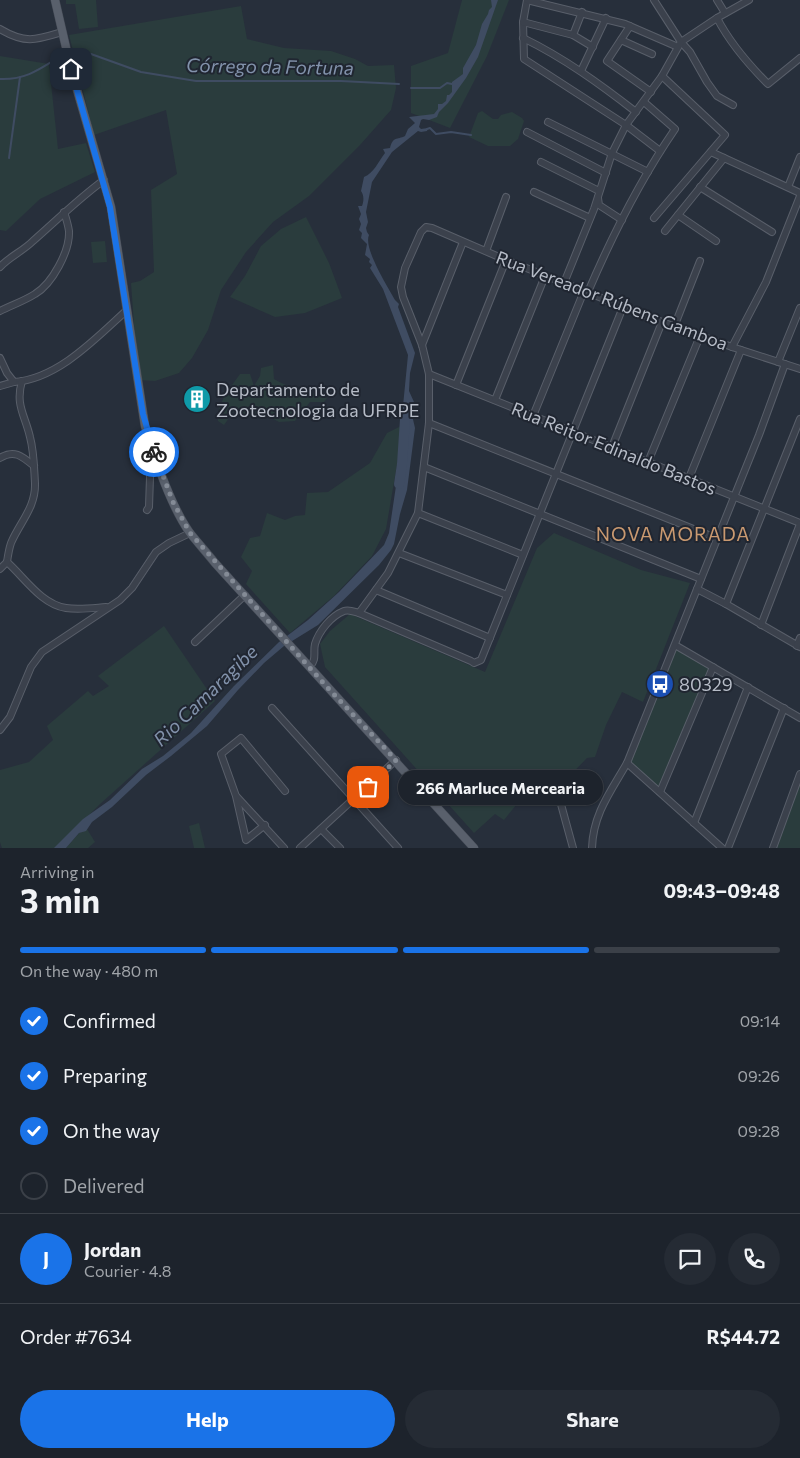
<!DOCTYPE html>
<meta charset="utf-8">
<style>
:root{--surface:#1d232c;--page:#252b34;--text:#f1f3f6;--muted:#a0a4a9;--line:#3b4048;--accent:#1a73e8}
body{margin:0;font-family:Commissioner,sans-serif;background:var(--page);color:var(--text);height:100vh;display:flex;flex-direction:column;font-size:19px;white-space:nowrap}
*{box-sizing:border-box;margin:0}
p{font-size:16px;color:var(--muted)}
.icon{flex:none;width:28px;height:28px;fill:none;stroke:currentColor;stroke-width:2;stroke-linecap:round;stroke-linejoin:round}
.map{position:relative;height:848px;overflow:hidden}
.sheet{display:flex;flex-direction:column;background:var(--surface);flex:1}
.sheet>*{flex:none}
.pin{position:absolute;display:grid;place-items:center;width:42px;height:42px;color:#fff;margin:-21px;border-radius:10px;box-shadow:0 2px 8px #0006}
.courier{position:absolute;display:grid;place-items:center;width:50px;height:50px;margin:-25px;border:4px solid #1a73e8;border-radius:50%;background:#fff;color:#222;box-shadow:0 1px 6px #0007}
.bubble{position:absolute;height:35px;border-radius:18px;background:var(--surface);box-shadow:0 1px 4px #0004,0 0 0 1px var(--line);font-size:16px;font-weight:700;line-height:35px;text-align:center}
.head em{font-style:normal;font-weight:700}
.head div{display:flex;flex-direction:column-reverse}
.head{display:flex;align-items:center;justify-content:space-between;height:85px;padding:0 20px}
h1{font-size:32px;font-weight:700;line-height:38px}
.bar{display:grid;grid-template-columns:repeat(4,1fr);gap:8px 5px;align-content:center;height:60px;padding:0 20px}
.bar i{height:6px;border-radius:4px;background:var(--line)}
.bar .current{background:var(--accent)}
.bar p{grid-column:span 4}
.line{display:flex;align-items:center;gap:12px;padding:0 20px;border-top:1px solid var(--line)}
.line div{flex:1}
.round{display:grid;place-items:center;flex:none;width:52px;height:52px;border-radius:26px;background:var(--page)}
ol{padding:0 20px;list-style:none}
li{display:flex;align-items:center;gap:15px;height:55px}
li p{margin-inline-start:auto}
li .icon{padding:5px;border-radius:50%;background:var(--accent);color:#fff;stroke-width:4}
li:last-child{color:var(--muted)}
li i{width:28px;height:28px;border:2px solid var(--line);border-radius:50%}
.button{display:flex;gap:10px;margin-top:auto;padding:10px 20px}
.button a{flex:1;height:58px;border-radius:30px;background:var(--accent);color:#fff;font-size:20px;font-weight:700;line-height:58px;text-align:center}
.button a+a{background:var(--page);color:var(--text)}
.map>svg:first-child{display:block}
</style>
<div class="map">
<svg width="800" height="848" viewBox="0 0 800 848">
<rect width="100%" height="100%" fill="#272f3b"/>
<g fill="#2a3c3d">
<path d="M 66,0 L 96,0 L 98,27 L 79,29 L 75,4 L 66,4 Z"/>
<path d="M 462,0 L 509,0 L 487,56 L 450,128 L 411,113 L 411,66 L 448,53 Z"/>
<path d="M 241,6 L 247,39 L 284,48 L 331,51 L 355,59 L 368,66 L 394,65 L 396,88 L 391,110 L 360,145 L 309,196 L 273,222 L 246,252 L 221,290 L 208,330 L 192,358 L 179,373 L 155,381 L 138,380 L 131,283 L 140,281 L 154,272 L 151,190 L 177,174 L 166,110 L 94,135 L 69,35 Z"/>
<path d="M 0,56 L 49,64 L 58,149 L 86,143 L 95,172 L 40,199 L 6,231 L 0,230 Z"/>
<path d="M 482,111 L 493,119 L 498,119 L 501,115 L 512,112 L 522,118 L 524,121 L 518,139 L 510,146 L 488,146 L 469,137 L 478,113 Z"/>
<path d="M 306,217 L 329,263 L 342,298 L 305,313 L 275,317 L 230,297 L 245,276 L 261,246 L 281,229 Z"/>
<path d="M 105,241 L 107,262 L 93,263 L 91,242 Z"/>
<path d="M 273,365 L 274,379 C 289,389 310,390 327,398 L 324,402 L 310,402 L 295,421 L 279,422 L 268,416 C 259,419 241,416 234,411 L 224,425 L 218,421 C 216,404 231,387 240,374 L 250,374 L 254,386 L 260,376 L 261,368 Z"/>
<path d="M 401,426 L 399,453 L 386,529 L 372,556 L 334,596 L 290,633 L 246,584 L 252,571 L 241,557 L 250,538 L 260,536 L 267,513 L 285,520 L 295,516 L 305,515 L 307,493 L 328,492 L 370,463 L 387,433 Z"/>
<path d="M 554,533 L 641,570 L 690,583 L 643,702 L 622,692 L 606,725 L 595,757 L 587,758 L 546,800 L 530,788 L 504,820 L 495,814 L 474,833 L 325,667 L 320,644 L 330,631 L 350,614 L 485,672 L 537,548 Z"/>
<path d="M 164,626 L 215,701 L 100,804 L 56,848 L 2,848 L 0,842 L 0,770 L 29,762 L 53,740 L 47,726 L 88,691 L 93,696 L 109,686 L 98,676 Z"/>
<path d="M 676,647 L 709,668 L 659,788 L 630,763 Z"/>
<path d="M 800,784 L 800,848 L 777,848 Z"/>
<path d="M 199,823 L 205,848 L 194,848 L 189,826 Z"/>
<path d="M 87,829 L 95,842 L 88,848 L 66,848 L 79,833 Z"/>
</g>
<path fill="#3f4c62" d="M 491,0 L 498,0 L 478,57 L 466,78 L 448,103 L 439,112 L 437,117 L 429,120 L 423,119 L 421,120 L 419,127 L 421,129 L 428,128 L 427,131 L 421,132 L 418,131 L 392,152 L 372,182 L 366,212 L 368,222 L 366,228 L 367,232 L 369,235 C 363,248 388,287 395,300 L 399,304 L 398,307 L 415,353 L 410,373 L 409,391 L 414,402 L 412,415 L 415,428 L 407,490 L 400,514 L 394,544 L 391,550 L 379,565 L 318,625 L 284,646 L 264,663 L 238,690 L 207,726 L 171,756 L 146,775 L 112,807 L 92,822 L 86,831 L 79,833 L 66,848 L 54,848 L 83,819 L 110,800 L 142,769 L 163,756 L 191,733 L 234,686 L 279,642 L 308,620 L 339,592 L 384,545 L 389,533 L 397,479 L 407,455 L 407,440 L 406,432 L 403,431 L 403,406 L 408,355 L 383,289 L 370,268 L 372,265 L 369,262 L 370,259 L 365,255 L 367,244 L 361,238 L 362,233 L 359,230 L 361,224 L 359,219 L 361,214 L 358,206 L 362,206 C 364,201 364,195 361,191 L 364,177 C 374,173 378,162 385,153 L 383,149 L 390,148 C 393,136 397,140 405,136 L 408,129 L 415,123 L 409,117 L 434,114 L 438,109 L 438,104 L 442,104 L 446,101 L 447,95 L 449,95 L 452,92 L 452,82 L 463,74 L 463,68 L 476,45 L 482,24 L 488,14 L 489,10 L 492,7 Z"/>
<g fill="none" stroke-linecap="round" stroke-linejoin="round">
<g stroke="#3f4c62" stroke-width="2">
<path d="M 71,55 L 91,54 L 141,72 L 196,81 L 341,81 L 399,84"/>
<path d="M 0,79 C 26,80 40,69 61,56 L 66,56"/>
<path d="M 411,88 L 440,88 L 447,83 L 452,84"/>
<path d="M 427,129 L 430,128 L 436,134 L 451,132 L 471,135"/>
<path d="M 9,158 L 20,77"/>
</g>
<path stroke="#3f4c62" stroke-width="10" d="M 399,484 L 402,464 L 405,419"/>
<g stroke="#595f6a" stroke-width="8">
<g id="minor">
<path d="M 527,0 L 523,22 L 524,59 L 626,125 L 660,151"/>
<path d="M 527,0 L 625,24 L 678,47"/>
<path d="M 654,0 L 681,42 L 690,52 L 707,82 L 717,96 L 733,105"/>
<path d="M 717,0 L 725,13"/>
<path d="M 717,18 C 730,43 748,64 768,84 L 800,58"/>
<path d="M 523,22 L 573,35 L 582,12"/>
<path d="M 630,26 L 607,61 L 651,92"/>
<path d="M 0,29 C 25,44 36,40 62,32"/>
<path d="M 573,35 L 593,47"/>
<path d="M 523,38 C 564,58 600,84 636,112"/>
<path d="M 621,40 L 652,54"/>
<path d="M 581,71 L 606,18"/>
<path d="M 548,122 L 648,172"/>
<path d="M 527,132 L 606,173"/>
<path d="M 711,152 L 800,193"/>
<path d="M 541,162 L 599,191"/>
<path d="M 700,187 L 772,232"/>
<path d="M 788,187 L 800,157"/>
<path d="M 534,192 L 590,218"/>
<path d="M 598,198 L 599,205 L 622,220"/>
<path d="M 678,215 L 716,241"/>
<path d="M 654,218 L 725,135 L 662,76"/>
<path d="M 665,231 L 724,158"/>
<path d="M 486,251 L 506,197"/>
<path d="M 0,267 C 9,257 23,251 33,241 C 57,220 78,199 104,180"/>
<path d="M 564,283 L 594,209 L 612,153 L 626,125 L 662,76 L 681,42 L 717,18 L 749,0"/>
<path d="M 588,292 C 612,236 640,180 675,129 L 644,102"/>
<path d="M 0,311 C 12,305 24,301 35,294 C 52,284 70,251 69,231 C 68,224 66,218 64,212"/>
<path d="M 674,327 L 700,261"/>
<path d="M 422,345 L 463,242"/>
<path d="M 732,347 L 766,282 L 800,196"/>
<path d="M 0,358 L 7,373 L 14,382 C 58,379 96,338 127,310"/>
<path d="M 778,362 L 800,308"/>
<path d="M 429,374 L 800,523"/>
<path d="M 456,385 L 506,260"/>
<path d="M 0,386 L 14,382"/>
<path d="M 495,400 L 545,276"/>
<path d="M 533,416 L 584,291"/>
<path d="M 429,423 L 716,538"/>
<path d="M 612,447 L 662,322"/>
<path d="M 0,458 C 14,449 22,456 34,466"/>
<path d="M 648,462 L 700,336"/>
<path d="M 424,467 L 701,579"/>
<path d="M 689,478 L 741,350"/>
<path d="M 147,510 L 149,507 L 151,447"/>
<path d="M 418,513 L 523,555"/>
<path d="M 399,553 L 507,595"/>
<path d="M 7,562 C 8,555 9,549 11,543 C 20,522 36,507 35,483 C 34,468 34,452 30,437 C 25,415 15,405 22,381"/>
<path d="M 7,562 C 25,578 41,604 66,608 C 79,610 93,608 106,607"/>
<path d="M 0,569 L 7,562"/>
<path d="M 697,589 L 726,604 L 800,647"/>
<path d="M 376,590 L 490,638"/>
<path d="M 726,604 L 800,419"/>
<path d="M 359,613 L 388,573 L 418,513 L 429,423 L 429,374 L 422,345 L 403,297 L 401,287 L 405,268 L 421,232 L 426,227 L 432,228 L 506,260 L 662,322 L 732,347 L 800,369"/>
<path d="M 761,625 L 800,524"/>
<path d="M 195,642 L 245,595"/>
<path d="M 675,645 L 800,718"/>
<path d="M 797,646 L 800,638"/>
<path d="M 310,666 C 317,660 313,652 315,644 C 319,631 331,616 344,611 C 349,609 355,612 359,613 L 471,661 L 474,663 L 481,660 L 623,307"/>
<path d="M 272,708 L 398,848"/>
<path d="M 0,730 L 10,717 L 31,667 L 42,652 L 120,600 L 132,588 L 156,552 L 169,543 L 190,533"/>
<path d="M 627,763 L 722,848"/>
<path d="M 660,792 L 713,667"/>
<path d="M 237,797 L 284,848"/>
<path d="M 559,797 L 573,848"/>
<path d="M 694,823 L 748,687"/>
<path d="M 265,825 L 246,840 L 236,796 L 221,754 L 241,738 L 285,791"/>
<path d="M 321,829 L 340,848"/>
<path d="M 300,848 L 396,760"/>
<path d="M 592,848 C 593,814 611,791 627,763 L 759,435 L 785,364"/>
<path d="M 728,848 L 784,708"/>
<path d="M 773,848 L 800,774"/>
</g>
</g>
<g stroke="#444a55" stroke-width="9">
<path id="major" d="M 55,0 L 71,69 L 111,207 L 145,426 C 155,459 170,505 190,533 C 198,543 207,553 215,563 L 474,848"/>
</g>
<use href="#minor" stroke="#3b414c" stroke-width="6"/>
<use href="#major" stroke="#59606c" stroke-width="8"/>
</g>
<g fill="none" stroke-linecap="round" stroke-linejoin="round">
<path stroke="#848b96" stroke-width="5" stroke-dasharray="0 9" d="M 154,452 L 173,502 L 190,533 L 326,686 L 396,760 L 368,787"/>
<path stroke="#1a73e8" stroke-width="6" d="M 71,69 L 110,207 L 143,414 L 154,452"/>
</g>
<defs>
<g id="building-disc" transform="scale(1.4375)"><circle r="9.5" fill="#0f9aa8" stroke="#202631"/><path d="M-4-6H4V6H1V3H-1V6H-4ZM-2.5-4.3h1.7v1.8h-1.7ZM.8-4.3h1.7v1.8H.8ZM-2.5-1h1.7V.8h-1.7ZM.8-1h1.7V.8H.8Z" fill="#fff"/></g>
<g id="bus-disc" transform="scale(1.4375)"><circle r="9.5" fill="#1a4fb4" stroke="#202631"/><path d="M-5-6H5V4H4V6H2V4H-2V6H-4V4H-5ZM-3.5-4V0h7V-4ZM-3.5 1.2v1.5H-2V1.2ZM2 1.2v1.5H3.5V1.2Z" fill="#fff"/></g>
</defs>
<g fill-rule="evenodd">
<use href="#building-disc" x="197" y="399"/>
<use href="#bus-disc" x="660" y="684"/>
</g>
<g text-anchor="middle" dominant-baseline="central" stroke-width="4" stroke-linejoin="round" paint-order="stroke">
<g font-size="18" fill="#b6bcc7" stroke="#202631">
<text transform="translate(612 300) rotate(21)">Rua Vereador Rúbens Gamboa</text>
<text transform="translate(614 448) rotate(22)">Rua Reitor Edinaldo Bastos</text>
</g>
<g font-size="18" fill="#b6bcc7" stroke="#202631" text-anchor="start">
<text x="216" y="389">Departamento de<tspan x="216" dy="21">Zootecnologia da UFRPE</tspan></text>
<text x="679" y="684">80329</text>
</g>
<g font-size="19" font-style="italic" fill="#8292ab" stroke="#202631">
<text transform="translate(270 66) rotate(1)">Córrego da Fortuna</text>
<text transform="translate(205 695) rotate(-44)">Rio Camaragibe</text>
</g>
<g font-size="19" letter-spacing="1" fill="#c99970" stroke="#202631">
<text x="673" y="533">NOVA MORADA</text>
</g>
</g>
</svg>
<div class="pin" style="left:368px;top:787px;background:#ea580c"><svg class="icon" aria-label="bag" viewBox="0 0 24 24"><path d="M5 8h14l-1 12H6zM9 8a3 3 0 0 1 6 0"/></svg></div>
<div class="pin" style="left:71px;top:69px;background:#1f2937"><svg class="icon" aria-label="home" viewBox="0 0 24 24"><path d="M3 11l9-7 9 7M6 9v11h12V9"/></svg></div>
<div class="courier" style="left:154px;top:452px"><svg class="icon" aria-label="bike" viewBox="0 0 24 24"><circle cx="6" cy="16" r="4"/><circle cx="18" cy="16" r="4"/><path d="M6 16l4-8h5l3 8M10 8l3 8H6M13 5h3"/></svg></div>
<div class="bubble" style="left:398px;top:770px;width:205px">266 Marluce Mercearia</div>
</div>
<section class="sheet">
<div class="head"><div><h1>3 min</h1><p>Arriving in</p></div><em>09:43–09:48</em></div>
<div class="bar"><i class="current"></i><i class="current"></i><i class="current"></i><i></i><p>On the way · 480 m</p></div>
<ol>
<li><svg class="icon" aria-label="check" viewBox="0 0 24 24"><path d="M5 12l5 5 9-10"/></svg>Confirmed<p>09:14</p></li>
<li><svg class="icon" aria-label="check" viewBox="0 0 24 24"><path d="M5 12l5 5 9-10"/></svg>Preparing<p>09:26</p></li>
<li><svg class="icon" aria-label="check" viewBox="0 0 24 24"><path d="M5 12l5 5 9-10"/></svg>On the way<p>09:28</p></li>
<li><i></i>Delivered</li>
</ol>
<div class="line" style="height:90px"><b class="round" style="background:var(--accent);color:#fff">J</b><div><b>Jordan</b><p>Courier · 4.8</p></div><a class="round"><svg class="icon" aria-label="chat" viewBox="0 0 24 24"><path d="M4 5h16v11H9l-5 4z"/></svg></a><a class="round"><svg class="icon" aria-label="phone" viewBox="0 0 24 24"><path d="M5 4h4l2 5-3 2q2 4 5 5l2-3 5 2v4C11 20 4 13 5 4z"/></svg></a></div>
<div class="line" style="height:65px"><div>Order #7634</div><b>R$44.72</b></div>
<div class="button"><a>Help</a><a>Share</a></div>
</section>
